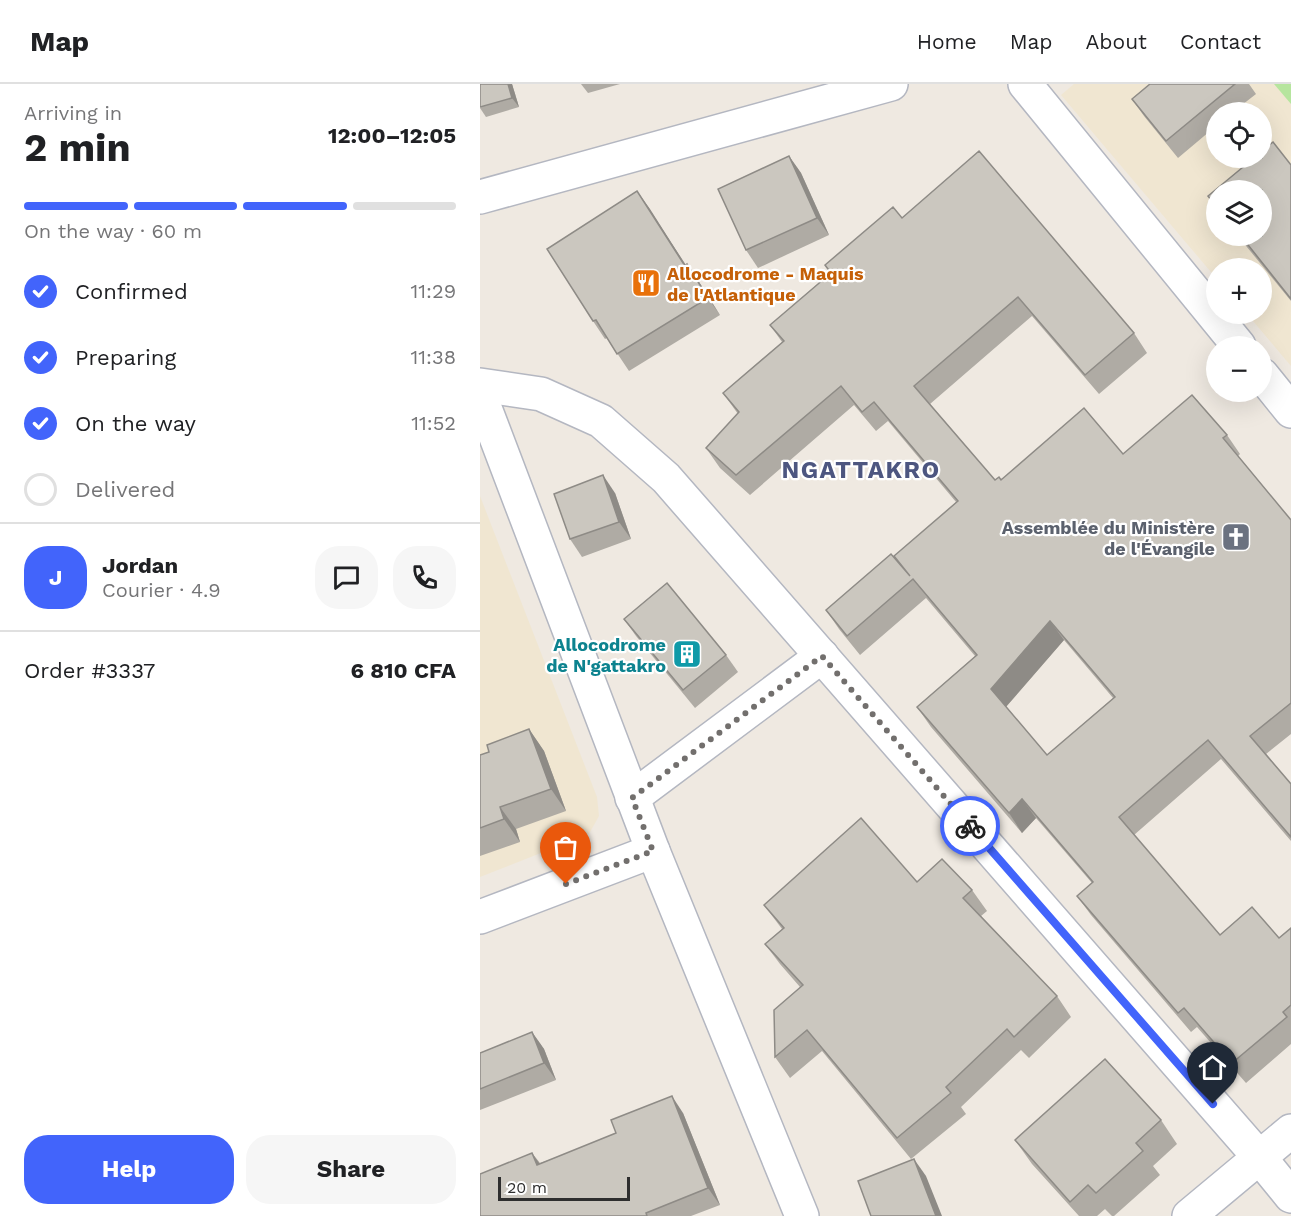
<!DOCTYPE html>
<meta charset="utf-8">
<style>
:root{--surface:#fff;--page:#f6f6f6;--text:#202124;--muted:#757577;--line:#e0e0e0;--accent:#4264fb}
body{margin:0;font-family:"Work Sans",sans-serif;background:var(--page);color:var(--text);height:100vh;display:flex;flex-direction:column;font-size:22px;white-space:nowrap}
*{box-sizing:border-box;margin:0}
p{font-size:20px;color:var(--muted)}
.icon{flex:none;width:33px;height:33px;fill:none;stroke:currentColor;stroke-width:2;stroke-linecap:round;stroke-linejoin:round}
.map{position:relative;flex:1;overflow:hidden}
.drawer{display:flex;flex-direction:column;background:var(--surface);width:480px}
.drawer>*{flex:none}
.tools{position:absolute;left:726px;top:18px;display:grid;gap:12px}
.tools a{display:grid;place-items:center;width:66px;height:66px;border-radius:50%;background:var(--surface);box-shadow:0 6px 24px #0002;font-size:30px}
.scale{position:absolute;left:18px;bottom:15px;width:132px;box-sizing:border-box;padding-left:6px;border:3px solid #2e2e2e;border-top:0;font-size:16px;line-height:21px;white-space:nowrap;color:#2e2e2e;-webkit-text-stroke:4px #fff;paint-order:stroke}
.pin{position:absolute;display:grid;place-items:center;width:51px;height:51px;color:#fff;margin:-62px -26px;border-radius:50% 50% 50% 0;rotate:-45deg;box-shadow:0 0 6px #0007}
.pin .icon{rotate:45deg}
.courier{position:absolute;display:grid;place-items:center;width:60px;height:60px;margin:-30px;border:4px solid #4264fb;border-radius:50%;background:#fff;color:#222;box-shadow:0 2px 8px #0007}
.head em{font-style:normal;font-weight:700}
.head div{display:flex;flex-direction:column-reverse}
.head{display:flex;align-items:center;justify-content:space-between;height:102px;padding:0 24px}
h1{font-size:39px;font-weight:700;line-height:45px}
.bar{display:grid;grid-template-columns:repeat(4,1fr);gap:9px 6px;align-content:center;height:72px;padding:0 24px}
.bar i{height:8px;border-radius:4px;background:var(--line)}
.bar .active{background:var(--accent)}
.bar p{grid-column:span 4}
.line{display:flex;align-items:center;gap:15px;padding:0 24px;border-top:2px solid var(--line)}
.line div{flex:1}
.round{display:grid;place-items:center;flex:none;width:63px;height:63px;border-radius:24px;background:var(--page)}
ol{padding:0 24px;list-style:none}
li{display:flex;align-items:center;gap:18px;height:66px}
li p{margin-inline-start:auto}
li .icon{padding:6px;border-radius:50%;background:var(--accent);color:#fff;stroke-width:4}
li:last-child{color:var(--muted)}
li i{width:33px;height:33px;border:3px solid var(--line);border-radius:50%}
.button{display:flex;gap:12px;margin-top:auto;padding:12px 24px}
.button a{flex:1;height:69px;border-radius:24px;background:var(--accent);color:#fff;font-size:24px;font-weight:700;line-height:69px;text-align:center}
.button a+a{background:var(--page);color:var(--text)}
header{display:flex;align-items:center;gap:36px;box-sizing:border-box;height:84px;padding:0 30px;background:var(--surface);border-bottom:2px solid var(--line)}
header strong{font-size:28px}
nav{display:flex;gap:33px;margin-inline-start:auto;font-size:21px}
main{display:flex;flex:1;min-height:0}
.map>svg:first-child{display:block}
</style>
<header>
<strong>Map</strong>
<nav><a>Home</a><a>Map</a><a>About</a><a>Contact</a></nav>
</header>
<main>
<section class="drawer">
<div class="head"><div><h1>2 min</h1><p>Arriving in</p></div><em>12:00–12:05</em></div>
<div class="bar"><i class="active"></i><i class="active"></i><i class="active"></i><i></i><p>On the way · 60 m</p></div>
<ol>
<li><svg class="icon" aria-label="check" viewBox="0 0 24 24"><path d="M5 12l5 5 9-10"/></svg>Confirmed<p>11:29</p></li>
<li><svg class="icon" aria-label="check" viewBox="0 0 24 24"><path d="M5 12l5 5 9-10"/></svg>Preparing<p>11:38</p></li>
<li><svg class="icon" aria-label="check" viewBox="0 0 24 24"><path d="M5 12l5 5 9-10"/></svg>On the way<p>11:52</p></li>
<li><i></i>Delivered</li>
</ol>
<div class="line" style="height:108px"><b class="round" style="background:var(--accent);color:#fff">J</b><div><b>Jordan</b><p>Courier · 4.9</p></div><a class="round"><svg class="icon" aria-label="chat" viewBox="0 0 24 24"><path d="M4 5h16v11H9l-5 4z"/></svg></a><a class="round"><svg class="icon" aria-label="phone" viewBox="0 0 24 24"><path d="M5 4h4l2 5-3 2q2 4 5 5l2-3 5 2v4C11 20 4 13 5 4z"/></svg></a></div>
<div class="line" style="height:78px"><div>Order #3337</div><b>6 810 CFA</b></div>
<div class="button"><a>Help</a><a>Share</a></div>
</section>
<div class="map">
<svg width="811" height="1132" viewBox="0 0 811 1132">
<rect width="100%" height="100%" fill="#efe9e1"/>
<g fill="#f0e6d1" fill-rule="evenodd">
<path d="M 594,0 L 811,0 L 811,282 L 767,230 L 782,230 L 782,184 L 736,184 L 736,194 L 581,11 ZM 736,28 L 782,28 L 782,74 L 736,74 ZM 736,106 L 782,106 L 782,152 L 736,152 Z"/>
<path d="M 0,412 L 117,713 L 119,732 L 109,750 L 0,793 Z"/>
</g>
<path fill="#b6e59e" d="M 794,0 L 811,0 L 811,20 Z"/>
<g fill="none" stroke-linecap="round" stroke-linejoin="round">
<g stroke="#b4b7c1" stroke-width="36">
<g id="minor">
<path d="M 545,0 L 759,262"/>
<path d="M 0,113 L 411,0"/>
<path d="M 782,291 L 811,327"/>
<path d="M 0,301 L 61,310 L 121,337 L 186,394 L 780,1074 L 811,1112"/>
<path d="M 0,311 L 173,767 L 322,1132"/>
<path d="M 152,714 L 342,572"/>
<path d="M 0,833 L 173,767"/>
<path d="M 709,1132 L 811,1047"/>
</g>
</g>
<use href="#minor" stroke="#fff" stroke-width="33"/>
</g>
<g fill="#afaba4" fill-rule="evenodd">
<path d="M 32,0 L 39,23 L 6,33 L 0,24 Z"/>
<path d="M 101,0 L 140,0 L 108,9 Z"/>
<path d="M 670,0 L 769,0 L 776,10 L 753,28 L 736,28 L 736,42 L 698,74 L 664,32 L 652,15 Z"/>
<path d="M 793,58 L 811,81 L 811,217 L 758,152 L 782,152 L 782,106 L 736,106 L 736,124 L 728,112 L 774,74 L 782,74 L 782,67 Z"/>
<path d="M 309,72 L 321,89 L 349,151 L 278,184 L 266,166 Z"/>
<path d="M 157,107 L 206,181 L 207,180 L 219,198 L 240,231 L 149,287 L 127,254 L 125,255 L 113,237 Z"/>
<path d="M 422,134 L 654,249 L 667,269 L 619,310 L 552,232 L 450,320 L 515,396 L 643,370 L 747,351 L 760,370 L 758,372 L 811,436 L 811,650 L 786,670 L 811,700 L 811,757 L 741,675 L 654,751 L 740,851 L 799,854 L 811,844 L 811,960 L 766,999 L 717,943 L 711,948 L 611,831 L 597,812 L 612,799 L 556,734 L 542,749 L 451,643 L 437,623 L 495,572 L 446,514 L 380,571 L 359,545 L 346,526 L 416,475 L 476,418 L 408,337 L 396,347 L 374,321 L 270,411 L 240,384 L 226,364 L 258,330 L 243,309 L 302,258 L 290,241 L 350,189 L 345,181 ZM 584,556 L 633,614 L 567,671 L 526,623 Z"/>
<path d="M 135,409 L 151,455 L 102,473 L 90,455 Z"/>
<path d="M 144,535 L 246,571 L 258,588 L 215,624 L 156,552 Z"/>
<path d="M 49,645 L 64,667 L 86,727 L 36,745 L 40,758 L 0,772 L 0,671 L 9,668 Z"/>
<path d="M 437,798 L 492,806 L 507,827 L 501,832 L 577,912 L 591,933 L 549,974 L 541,966 L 481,1023 L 486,1030 L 431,1075 L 342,967 L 310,994 L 295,973 L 320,903 L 300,880 L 285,860 L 302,845 L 284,821 Z"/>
<path d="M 52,948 L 64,965 L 76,996 L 0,1026 L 0,969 Z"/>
<path d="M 203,1029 L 240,1121 L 211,1132 L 0,1132 L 52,1069 L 60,1079 Z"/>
<path d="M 681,1036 L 697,1060 L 673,1082 L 680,1091 L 634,1132 L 632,1132 L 625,1125 L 617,1132 L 599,1132 L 552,1080 L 535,1056 Z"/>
</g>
<g fill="#8e8b86">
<path d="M 28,0 L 32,0 L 39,23 L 32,14 Z"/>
<path d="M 309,72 L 321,89 L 349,151 L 337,134 Z"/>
<path d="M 157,107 L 170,125 L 217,199 L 205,182 Z"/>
<path d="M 207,180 L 219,198 L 240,231 L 228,214 Z"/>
<path d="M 123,391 L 135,409 L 151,455 L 139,438 Z"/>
<path d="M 570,537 L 584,556 L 524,625 L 511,605 Z"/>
<path d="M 49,645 L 64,667 L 86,727 L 71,705 Z"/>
<path d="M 542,715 L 556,734 L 542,749 L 529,729 Z"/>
<path d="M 20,723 L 36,745 L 40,758 L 24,735 Z"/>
<path d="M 52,948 L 64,965 L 76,996 L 64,979 Z"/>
<path d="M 192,1012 L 203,1029 L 240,1121 L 228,1104 Z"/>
<path d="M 52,1069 L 64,1086 L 57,1081 Z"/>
<path d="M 434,1075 L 446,1092 L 462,1132 L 456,1132 Z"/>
</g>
<g fill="#cbc7bf" stroke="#8e8b86" stroke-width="1.5" fill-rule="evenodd">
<path d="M 0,0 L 28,0 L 32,14 L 0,23 Z"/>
<path d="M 670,0 L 755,0 L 686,57 L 652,15 Z"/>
<path d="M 793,58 L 811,81 L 811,215 L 761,152 L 782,152 L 782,106 L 736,106 L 736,122 L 728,112 L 774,74 L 782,74 L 782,67 Z"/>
<path d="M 499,67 L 654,249 L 605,291 L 538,213 L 434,302 L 515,396 L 519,393 L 521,396 L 604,324 L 643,370 L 712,311 L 747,351 L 743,354 L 811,436 L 811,619 L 770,652 L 811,700 L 811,753 L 728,656 L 639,733 L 740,851 L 772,823 L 799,854 L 811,844 L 811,921 L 803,928 L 807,933 L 752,979 L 704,924 L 698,929 L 597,812 L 613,798 L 542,715 L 529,729 L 437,623 L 497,571 L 433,495 L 367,552 L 346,526 L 411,470 L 430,492 L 414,472 L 478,417 L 394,318 L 382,328 L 361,302 L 256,391 L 226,364 L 259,328 L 243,309 L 304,257 L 290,241 L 351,189 L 345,181 L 413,123 L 422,134 ZM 570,537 L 635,613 L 567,671 L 511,605 Z"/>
<path d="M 309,72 L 337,134 L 266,166 L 238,105 Z"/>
<path d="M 157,107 L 205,182 L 207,180 L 228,214 L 137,270 L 116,236 L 113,237 L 67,165 Z"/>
<path d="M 123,391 L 139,438 L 90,455 L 74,410 Z"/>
<path d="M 187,499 L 246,571 L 203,606 L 144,535 Z"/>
<path d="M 49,645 L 71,705 L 20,723 L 24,735 L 0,744 L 0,671 L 9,668 L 7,661 Z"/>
<path d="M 381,734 L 437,798 L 462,775 L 492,806 L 483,814 L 577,912 L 534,953 L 527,945 L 466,1003 L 471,1009 L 417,1054 L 327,946 L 295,973 L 294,926 L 323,901 L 285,860 L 304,844 L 284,821 Z"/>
<path d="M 52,948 L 64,979 L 0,1005 L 0,969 Z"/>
<path d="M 625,975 L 681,1036 L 656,1059 L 663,1067 L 616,1109 L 608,1101 L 590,1118 L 535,1056 Z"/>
<path d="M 192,1012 L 228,1104 L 166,1129 L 167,1132 L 0,1132 L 0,1090 L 52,1069 L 57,1081 L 136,1049 L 131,1036 Z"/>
<path d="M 434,1075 L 456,1132 L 391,1132 L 378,1097 Z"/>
</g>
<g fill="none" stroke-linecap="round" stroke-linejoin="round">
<path stroke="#726f6d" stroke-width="6" stroke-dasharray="0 10.8" d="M 86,800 L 173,767 L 152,714 L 342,572 L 490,742"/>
<path stroke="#4264fb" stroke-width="8" d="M 490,742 L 733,1020"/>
</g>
<defs>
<g id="restaurant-square" transform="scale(1.5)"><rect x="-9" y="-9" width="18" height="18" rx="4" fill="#e8710a" stroke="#fff"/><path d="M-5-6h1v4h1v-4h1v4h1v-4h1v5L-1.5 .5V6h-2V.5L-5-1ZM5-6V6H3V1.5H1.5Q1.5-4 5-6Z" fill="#fff"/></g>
<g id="church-square" transform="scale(1.5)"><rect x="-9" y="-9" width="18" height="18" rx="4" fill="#6b7280" stroke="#fff"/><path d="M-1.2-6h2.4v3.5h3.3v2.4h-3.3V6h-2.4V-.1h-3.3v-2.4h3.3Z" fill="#fff"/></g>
<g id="building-square" transform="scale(1.5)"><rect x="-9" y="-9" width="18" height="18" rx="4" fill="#0f9aa8" stroke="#fff"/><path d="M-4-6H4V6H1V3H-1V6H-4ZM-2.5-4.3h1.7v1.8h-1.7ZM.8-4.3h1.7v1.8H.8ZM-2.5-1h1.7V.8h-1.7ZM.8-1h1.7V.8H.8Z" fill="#fff"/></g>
</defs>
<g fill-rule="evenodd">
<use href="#restaurant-square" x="166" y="199"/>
<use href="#church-square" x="756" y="453"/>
<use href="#building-square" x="207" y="570"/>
</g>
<g text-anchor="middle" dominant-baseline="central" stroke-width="4.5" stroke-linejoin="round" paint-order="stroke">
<g font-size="18" font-weight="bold" fill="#c56008" stroke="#fff" text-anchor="start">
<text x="187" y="189">Allocodrome - Maquis<tspan x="187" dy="21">de l'Atlantique</tspan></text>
</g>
<g font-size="18" font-weight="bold" fill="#5b616d" stroke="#fff" text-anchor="end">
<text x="735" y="443">Assemblée du Ministère<tspan x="735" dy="21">de l'Évangile</tspan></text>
</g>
<g font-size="18" font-weight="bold" fill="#0d838f" stroke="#fff" text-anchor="end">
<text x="186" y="560">Allocodrome<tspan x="186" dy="21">de N'gattakro</tspan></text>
</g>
<g font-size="24" font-weight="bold" letter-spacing="1.5" fill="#4d5680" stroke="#fff">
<text x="381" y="386">NGATTAKRO</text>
</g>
</g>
</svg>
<div class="tools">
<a><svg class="icon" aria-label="locate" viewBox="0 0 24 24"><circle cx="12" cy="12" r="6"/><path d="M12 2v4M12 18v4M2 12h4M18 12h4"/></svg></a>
<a><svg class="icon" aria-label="layers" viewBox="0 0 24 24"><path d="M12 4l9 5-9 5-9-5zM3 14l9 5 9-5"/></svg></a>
<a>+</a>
<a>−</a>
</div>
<div class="scale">20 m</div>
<div class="pin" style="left:86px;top:800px;background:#ea580c"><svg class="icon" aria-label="bag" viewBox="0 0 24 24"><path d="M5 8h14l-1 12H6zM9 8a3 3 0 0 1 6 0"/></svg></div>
<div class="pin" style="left:733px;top:1020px;background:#1f2937"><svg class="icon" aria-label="home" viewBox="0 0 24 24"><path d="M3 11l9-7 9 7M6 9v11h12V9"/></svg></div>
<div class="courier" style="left:490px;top:742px"><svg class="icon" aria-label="bike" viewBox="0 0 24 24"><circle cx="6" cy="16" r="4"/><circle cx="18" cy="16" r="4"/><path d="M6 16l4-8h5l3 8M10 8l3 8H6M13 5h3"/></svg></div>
</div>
</main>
